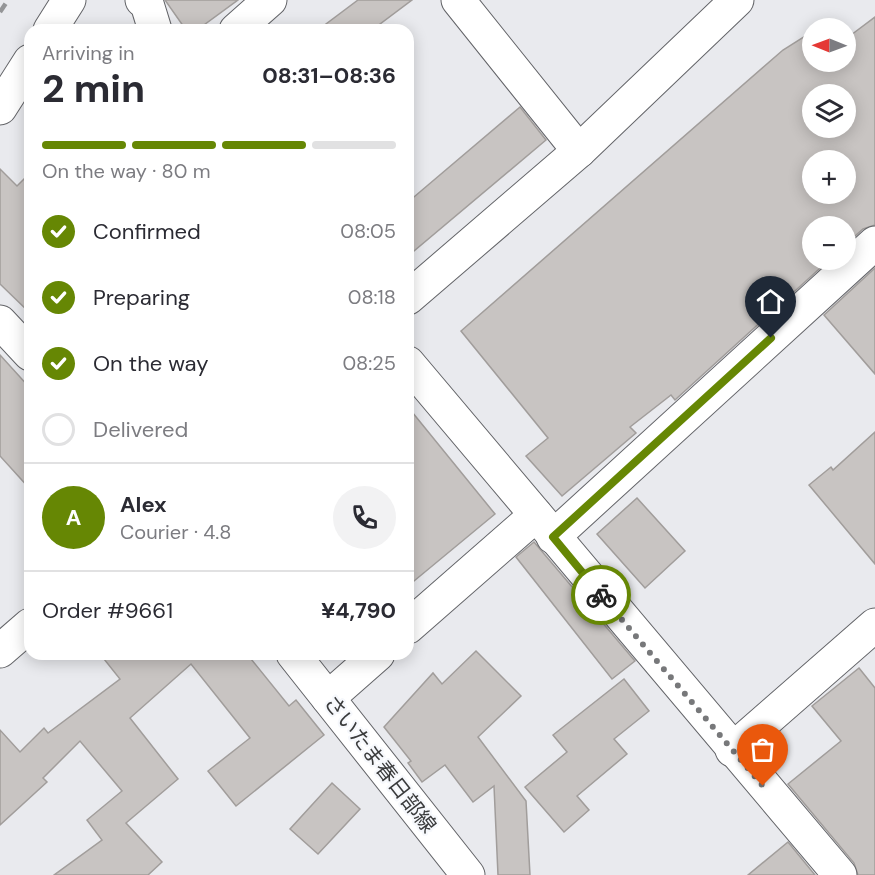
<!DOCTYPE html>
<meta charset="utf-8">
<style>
:root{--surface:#fff;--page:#f2f2f3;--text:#2b2b33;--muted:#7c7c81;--line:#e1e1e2;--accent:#668704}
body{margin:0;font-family:"DM Sans","Noto Sans JP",sans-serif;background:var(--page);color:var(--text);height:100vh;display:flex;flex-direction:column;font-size:22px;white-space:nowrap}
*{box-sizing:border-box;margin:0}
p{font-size:20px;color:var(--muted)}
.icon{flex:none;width:33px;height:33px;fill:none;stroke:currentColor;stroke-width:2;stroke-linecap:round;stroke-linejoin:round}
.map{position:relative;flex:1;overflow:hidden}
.sheet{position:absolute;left:24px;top:24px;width:390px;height:636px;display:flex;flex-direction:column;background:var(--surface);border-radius:18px;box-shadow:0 3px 15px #0003}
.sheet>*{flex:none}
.needle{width:39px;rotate:271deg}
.controls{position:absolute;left:802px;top:18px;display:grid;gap:12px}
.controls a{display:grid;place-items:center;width:54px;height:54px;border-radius:50%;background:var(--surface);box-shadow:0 3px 15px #0003;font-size:30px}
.pin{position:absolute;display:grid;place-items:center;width:51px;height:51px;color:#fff;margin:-62px -26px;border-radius:50% 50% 50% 0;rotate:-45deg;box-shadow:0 0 6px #0007}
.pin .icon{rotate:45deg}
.courier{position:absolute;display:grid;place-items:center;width:60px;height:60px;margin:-30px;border:4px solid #668704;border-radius:50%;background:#fff;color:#222;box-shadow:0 2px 8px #0007}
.headline em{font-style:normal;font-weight:700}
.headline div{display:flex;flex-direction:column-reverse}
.headline{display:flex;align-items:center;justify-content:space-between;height:102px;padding:0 18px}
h1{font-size:39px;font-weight:700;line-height:45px}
.bar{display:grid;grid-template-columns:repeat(4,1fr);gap:9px 6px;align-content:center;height:72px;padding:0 18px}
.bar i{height:8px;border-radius:4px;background:var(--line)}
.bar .selected{background:var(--accent)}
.bar p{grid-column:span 4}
.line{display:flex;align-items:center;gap:15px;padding:0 18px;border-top:2px solid var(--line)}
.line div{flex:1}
.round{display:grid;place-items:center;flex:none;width:63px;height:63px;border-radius:32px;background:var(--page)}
ol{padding:0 18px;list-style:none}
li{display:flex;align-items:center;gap:18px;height:66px}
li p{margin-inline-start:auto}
li .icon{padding:6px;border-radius:50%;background:var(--accent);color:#fff;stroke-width:4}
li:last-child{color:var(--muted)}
li i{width:33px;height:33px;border:3px solid var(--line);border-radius:50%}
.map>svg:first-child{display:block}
</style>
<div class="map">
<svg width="875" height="875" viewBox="0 0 875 875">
<rect width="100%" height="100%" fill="#e9eaee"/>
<g fill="#c8c4c2" stroke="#a19d9b" stroke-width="1.5" fill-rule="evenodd">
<path d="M 165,0 L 238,0 L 197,30 L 186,30 Z"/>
<path d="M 358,0 L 412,0 L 372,30 L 318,30 Z"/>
<path d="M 875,17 L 875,225 L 863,229 L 846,244 L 846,226 L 813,226 L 813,260 L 829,260 L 675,400 L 671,395 L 630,427 L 636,433 L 562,496 L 526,456 L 548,438 L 461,331 L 783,50 L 813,31 L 813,62 L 846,62 L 846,33 L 851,35 ZM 813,94 L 846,94 L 846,128 L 813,128 ZM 813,160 L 846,160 L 846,194 L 813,194 Z"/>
<path d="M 520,107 L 546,140 L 408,256 L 408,202 Z"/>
<path d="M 0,169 L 17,186 L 30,173 L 30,313 L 0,284 Z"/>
<path d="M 875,268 L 875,374 L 824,315 Z"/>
<path d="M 0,355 L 30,388 L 30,489 L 0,456 Z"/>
<path d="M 408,407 L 495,514 L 408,586 Z"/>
<path d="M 875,432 L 875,564 L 809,485 L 831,467 L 833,470 Z"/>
<path d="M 637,498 L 685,551 L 645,588 L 597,534 Z"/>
<path d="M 534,542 L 635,661 L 612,679 L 516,557 Z"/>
<path d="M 476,651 L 521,696 L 478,737 L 526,801 L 530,875 L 498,875 L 494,786 L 473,802 L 445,765 L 422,782 L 408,763 L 411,761 L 384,727 L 433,673 L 442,684 Z"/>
<path d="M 100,654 L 247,654 L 289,706 L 296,700 L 324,735 L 236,806 L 208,771 L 250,738 L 191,664 L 130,718 L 178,779 L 126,823 L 162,862 L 148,875 L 54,875 L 102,840 L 87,820 L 122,791 L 80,741 L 43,778 L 47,782 L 0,825 L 0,730 L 20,752 L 44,728 L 48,733 L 120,679 Z"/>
<path d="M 859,668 L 875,688 L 875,875 L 858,875 L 854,863 L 788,784 L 841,741 L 812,706 Z"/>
<path d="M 624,679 L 649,711 L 614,739 L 627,754 L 577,796 L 589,810 L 564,832 L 525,787 L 567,752 L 553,735 Z"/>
<path d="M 332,783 L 360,809 L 318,854 L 290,829 Z"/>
<path d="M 788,842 L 815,875 L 748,875 Z"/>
</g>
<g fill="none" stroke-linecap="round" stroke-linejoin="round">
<g stroke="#636468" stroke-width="35">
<g id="minor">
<path d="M 142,0 L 147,4 L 155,30"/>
<path d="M 458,0 L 579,151"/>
<path d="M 50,30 L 69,0"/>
<path d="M 236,30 L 270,0"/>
<path d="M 0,108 L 30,61"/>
<path d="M 408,298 L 579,151 L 737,0"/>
<path d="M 408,363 L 840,875"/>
<path d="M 553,537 L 875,243"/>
<path d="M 408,627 L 536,515"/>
<path d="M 328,698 L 378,654"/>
<path d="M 732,750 L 875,625"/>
</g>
</g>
<g stroke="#636468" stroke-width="35">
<g id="major">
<path d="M 0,322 L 30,354"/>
<path d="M 0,651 L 30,625"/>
<path d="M 293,654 L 468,875"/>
</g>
</g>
<use href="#minor" stroke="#fff" stroke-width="33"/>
<use href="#major" stroke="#fff" stroke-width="33"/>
<path stroke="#949597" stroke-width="4.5" stroke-dasharray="10 10" stroke-linecap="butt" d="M 0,12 L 8,0"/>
</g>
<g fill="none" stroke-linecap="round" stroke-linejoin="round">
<path stroke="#77787a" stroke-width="6" stroke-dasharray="0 10.8" d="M 601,595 L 763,786"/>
<path stroke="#668704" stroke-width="8" d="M 601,595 L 553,537 L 771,338"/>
</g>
<g text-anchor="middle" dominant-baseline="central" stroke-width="4.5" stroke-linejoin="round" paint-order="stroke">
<g font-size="21" fill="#3a3b3c" stroke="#f6f8fc">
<text transform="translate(380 764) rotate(52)">さいたま春日部線</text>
</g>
</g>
</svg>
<div class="controls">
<a><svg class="needle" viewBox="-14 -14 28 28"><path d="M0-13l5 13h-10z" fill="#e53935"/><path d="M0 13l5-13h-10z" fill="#7c7c81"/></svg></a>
<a><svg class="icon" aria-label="layers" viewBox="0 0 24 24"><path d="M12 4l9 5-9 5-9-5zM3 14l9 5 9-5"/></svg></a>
<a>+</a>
<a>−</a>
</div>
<div class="pin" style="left:763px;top:786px;background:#ea580c"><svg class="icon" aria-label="bag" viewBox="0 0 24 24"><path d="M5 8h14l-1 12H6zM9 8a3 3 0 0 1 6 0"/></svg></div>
<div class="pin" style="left:771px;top:338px;background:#1f2937"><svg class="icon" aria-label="home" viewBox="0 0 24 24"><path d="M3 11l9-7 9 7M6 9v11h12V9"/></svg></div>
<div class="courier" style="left:601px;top:595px"><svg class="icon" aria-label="bike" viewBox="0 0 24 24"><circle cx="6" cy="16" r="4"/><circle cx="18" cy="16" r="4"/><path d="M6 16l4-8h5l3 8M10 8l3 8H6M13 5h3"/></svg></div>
<section class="sheet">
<div class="headline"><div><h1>2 min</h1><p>Arriving in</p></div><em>08:31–08:36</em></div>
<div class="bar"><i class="selected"></i><i class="selected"></i><i class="selected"></i><i></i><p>On the way · 80 m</p></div>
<ol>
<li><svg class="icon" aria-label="check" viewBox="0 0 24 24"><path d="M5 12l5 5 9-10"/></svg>Confirmed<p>08:05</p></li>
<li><svg class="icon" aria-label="check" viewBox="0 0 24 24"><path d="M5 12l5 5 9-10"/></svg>Preparing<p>08:18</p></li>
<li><svg class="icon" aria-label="check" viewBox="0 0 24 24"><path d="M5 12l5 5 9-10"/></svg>On the way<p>08:25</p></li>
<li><i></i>Delivered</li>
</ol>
<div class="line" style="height:108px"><b class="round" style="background:var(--accent);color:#fff">A</b><div><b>Alex</b><p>Courier · 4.8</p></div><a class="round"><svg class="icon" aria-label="phone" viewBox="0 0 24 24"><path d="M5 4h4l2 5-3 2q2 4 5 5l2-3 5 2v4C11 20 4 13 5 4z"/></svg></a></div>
<div class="line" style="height:78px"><div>Order #9661</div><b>¥4,790</b></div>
</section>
</div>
